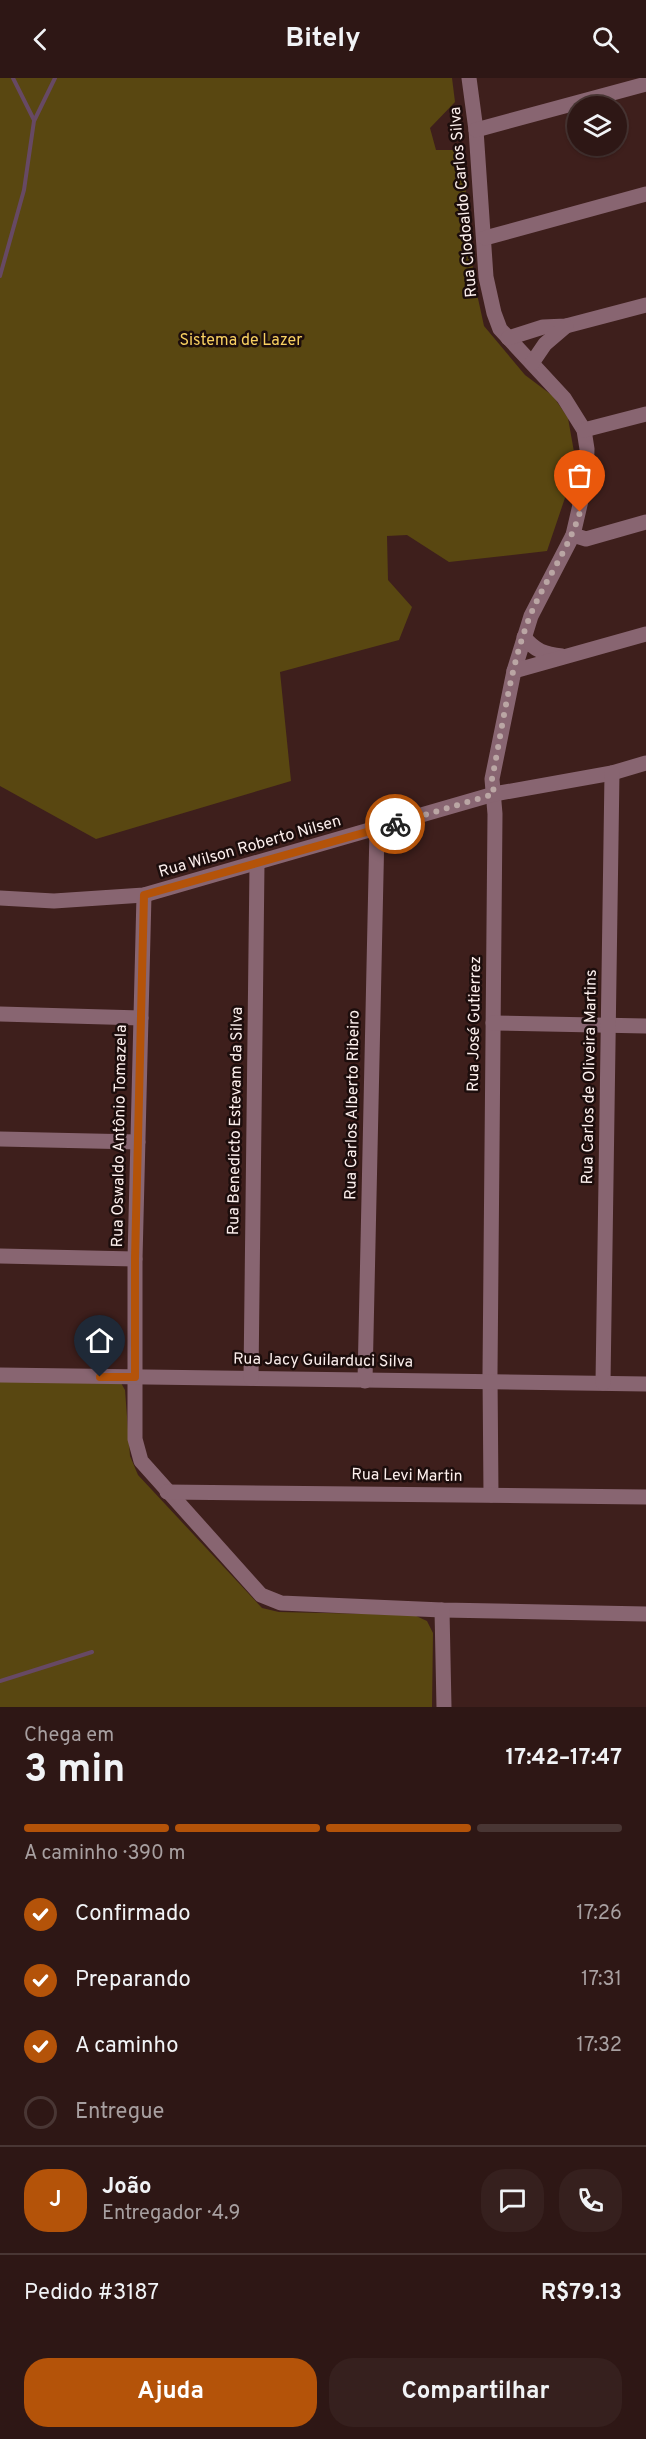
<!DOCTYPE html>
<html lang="pt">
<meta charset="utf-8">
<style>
:root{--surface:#2e1715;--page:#36201e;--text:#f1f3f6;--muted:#a79fa0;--line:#493634;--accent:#b45309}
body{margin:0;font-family:Overpass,sans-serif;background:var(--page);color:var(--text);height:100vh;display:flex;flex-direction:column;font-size:22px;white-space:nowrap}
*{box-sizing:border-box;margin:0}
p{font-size:20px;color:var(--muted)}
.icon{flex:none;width:33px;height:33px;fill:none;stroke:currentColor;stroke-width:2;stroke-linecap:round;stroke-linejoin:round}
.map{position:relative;height:1629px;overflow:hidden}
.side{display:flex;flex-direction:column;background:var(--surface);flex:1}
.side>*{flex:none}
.tools{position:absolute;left:567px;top:18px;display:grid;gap:12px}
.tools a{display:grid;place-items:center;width:60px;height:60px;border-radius:50%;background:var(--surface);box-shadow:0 2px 4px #0004,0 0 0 2px var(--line);font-size:30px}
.pin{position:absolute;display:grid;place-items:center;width:51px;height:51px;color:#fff;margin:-62px -26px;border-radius:50% 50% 50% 0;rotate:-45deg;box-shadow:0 0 6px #0007}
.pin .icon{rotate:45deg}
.courier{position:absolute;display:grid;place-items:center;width:60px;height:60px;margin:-30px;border:4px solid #b45309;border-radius:50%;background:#fff;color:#222;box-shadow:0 2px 8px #0007}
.overview em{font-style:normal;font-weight:700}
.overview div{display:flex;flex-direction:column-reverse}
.overview{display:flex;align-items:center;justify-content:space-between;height:102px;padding:0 24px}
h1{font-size:39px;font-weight:700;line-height:45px}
.bar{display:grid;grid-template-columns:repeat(4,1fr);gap:9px 6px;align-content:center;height:72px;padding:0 24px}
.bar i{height:8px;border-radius:4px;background:var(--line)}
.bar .active{background:var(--accent)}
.bar p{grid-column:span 4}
.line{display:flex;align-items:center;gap:15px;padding:0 24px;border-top:2px solid var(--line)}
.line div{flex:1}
.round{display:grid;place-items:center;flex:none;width:63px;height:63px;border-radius:24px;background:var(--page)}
ol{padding:0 24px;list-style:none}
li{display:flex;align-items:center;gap:18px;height:66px}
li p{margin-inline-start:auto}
li .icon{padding:6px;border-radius:50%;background:var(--accent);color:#fff;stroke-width:4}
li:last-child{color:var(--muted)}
li i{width:33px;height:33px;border:3px solid var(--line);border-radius:50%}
.primary-button{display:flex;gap:12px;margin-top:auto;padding:12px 24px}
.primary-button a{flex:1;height:69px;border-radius:24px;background:var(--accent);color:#fff;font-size:24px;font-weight:700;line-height:69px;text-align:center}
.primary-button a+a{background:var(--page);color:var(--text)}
header{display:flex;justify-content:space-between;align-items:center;height:78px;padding:0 24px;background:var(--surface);font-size:27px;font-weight:700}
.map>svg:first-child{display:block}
</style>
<header><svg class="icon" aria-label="back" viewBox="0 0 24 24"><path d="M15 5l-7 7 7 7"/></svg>Bitely<svg class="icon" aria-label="search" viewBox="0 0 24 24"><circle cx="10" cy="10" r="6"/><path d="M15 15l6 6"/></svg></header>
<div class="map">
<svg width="646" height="1629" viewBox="0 0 646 1629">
<rect width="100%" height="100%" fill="#3e1f1c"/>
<g fill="#594711">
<path d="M 0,0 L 452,0 L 455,24 L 430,50 L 436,72 L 462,72 L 474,202 L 484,248 L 525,297 L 553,318 L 568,340 L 574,374 L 569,408 L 547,473 L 449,484 L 407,457 L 387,458 L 388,502 L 412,529 L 399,562 L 280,594 L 291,703 L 96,761 L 0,708 Z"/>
<path d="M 0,1301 L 121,1305 L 125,1312 L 130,1378 L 138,1397 L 262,1530 L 279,1534 L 414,1537 L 427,1543 L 433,1555 L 432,1629 L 0,1629 Z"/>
</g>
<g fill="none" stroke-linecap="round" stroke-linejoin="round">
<g stroke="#674964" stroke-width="4">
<path d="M 13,0 L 34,42"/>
<path d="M 0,198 L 24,112 L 34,43 L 55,0"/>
<path d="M 0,1603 L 92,1574"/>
</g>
<g stroke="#886571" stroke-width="15">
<path d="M 469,0 L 476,52 L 486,199 L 494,235 L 500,251 L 564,320 L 584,352 L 587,371 L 586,401 L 573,457 L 531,538 L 514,593 L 492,701 L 495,736 L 490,1296 L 491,1417"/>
<path d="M 476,52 L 646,6"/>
<path d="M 485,160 L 646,116"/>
<path d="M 508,260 L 543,249 L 566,248 L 646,227"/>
<path d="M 532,285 L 545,266 L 566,248"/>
<path d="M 584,352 L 646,336"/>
<path d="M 573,457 L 586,461 L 646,444"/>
<path d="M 524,559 C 535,573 545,576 562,578"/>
<path d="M 514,593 L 646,556"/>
<path d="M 144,817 L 135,1181 L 135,1361 L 141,1383 L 261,1517 L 281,1525 L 442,1532 L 646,1536"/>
<path d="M 0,820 L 54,823 L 144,817 L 494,716 L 612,695 L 646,685"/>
<path d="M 0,936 L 141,940"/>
<path d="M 493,945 L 646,948"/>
<path d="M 0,1061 L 138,1064"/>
<path d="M 0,1178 L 135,1181"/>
<path d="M 0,1297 L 646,1306"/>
<path d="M 251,1300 L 257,786"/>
<path d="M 365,1303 L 377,751"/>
<path d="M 603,1305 L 612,695"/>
<path d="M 167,1414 L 646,1419"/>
<path d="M 442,1532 L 444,1629"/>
</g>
</g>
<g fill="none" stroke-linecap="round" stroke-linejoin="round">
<path stroke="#baa6a4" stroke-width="6" stroke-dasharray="0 10.8" d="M 395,746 L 494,716 L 492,701 C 503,647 510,589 530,538 C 545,502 569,471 580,434"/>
<path stroke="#b45309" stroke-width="8" d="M 100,1299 L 135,1299 L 135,1181 L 144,817 L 395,746"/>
</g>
<g text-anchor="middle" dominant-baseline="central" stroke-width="5" stroke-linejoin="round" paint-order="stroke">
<g font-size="16" fill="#fcefed" stroke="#1c0d0c">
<text transform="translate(464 124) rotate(-95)">Rua Clodoaldo Carlos Silva</text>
<text transform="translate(250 769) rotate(-16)">Rua Wilson Roberto Nilsen</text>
<text transform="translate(475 946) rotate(-89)">Rua José Gutierrez</text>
<text transform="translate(590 999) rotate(-89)">Rua Carlos de Oliveira Martins</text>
<text transform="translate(353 1027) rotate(-89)">Rua Carlos Alberto Ribeiro</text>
<text transform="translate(236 1043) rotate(-89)">Rua Benedicto Estevam da Silva</text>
<text transform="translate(120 1058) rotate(-89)">Rua Oswaldo Antônio Tomazela</text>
<text transform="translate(323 1283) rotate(1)">Rua Jacy Guilarduci Silva</text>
<text transform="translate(407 1398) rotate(1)">Rua Levi Martin</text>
</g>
<g font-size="16" fill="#f8d061" stroke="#1c0d0c">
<text x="241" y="263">Sistema de Lazer</text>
</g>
</g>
</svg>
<div class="tools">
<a><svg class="icon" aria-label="layers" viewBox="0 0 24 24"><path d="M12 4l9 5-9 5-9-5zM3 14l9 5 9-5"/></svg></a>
</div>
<div class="pin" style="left:580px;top:434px;background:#ea580c"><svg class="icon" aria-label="bag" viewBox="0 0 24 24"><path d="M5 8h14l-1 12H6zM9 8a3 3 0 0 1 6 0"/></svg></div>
<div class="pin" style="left:100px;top:1299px;background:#1f2937"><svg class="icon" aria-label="home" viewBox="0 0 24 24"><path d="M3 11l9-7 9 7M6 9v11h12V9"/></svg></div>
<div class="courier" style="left:395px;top:746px"><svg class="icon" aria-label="bike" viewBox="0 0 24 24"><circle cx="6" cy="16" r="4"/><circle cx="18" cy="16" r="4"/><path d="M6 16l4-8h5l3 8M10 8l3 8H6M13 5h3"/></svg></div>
</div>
<section class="side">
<div class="overview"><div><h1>3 min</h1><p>Chega em</p></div><em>17:42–17:47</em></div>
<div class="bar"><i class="active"></i><i class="active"></i><i class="active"></i><i></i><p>A caminho · 390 m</p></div>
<ol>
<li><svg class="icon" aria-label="check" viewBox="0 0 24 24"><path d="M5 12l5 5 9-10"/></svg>Confirmado<p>17:26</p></li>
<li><svg class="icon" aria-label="check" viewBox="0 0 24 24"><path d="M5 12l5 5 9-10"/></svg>Preparando<p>17:31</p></li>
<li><svg class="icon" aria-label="check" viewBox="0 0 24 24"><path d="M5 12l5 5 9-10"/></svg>A caminho<p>17:32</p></li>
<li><i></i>Entregue</li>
</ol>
<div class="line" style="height:108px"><b class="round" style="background:var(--accent);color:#fff">J</b><div><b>João</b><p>Entregador · 4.9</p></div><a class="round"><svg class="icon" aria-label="chat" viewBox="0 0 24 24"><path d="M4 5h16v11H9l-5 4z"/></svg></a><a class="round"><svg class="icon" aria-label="phone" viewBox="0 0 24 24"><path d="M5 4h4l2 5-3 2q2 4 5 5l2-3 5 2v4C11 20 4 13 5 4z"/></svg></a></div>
<div class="line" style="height:78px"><div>Pedido #3187</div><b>R$79.13</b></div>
<div class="primary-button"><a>Ajuda</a><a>Compartilhar</a></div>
</section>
